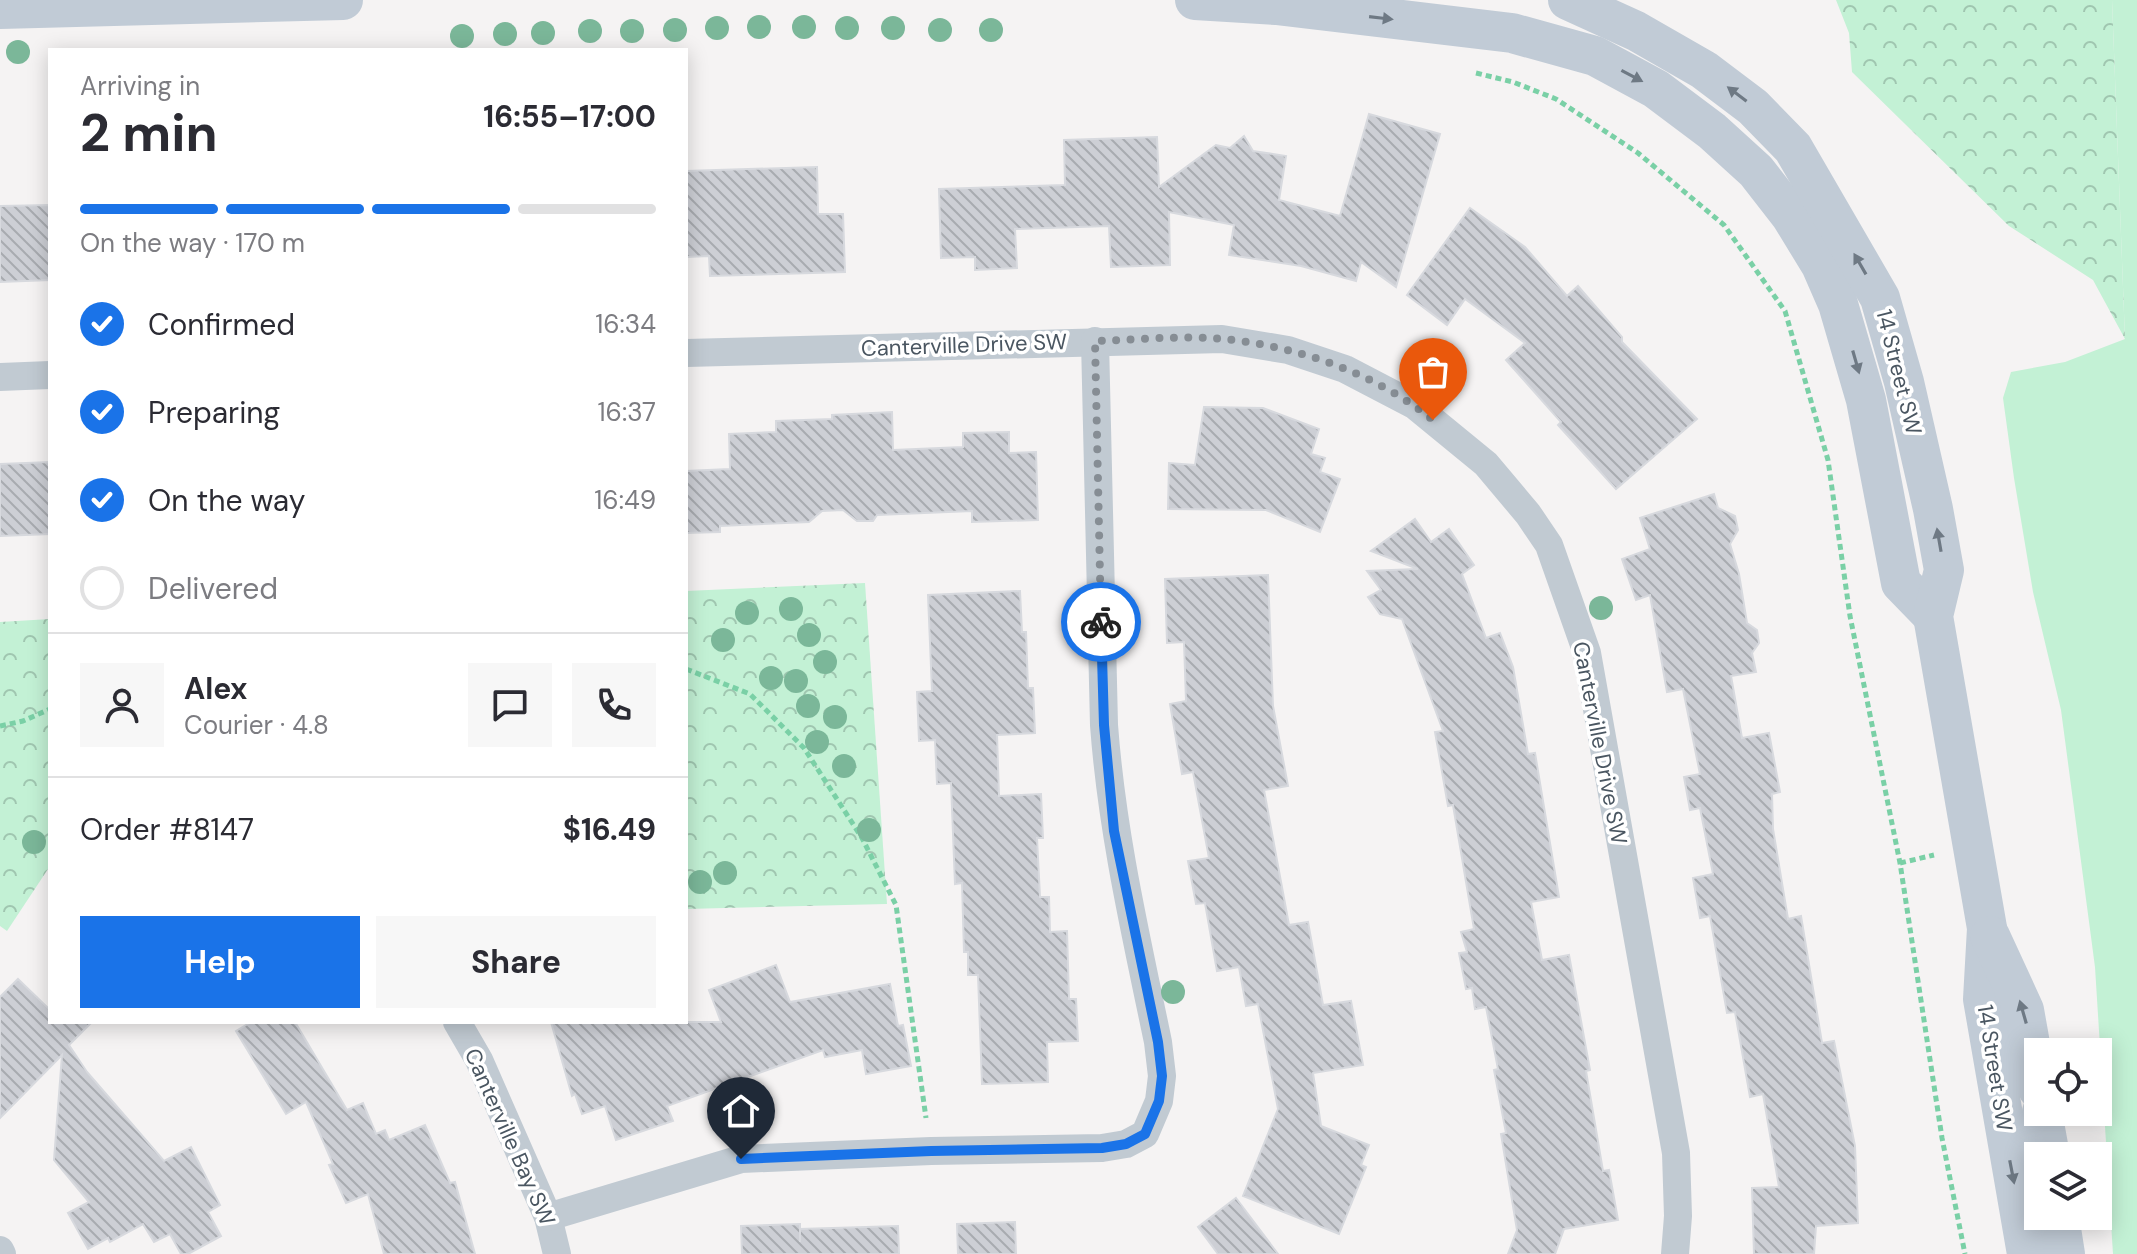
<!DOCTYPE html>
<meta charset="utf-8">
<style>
:root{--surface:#fff;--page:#f7f7f7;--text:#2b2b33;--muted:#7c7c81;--line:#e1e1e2;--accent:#1a73e8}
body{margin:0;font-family:"DM Sans",sans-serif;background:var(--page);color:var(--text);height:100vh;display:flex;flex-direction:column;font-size:30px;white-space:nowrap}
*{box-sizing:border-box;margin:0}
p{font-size:26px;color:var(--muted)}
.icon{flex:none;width:44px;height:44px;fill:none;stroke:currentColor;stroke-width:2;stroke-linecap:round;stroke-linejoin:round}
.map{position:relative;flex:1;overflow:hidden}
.details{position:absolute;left:48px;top:48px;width:640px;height:976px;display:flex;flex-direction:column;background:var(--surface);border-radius:0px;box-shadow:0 4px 20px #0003}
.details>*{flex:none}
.controls{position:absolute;left:2024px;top:1038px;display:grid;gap:16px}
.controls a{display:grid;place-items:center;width:88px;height:88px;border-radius:0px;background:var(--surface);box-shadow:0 4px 20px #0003;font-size:40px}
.pin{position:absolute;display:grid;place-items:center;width:68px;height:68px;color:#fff;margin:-82px -34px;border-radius:50% 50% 50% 0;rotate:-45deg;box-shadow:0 0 8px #0007}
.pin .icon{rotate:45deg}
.courier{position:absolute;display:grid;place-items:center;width:80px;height:80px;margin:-40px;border:6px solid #1a73e8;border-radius:50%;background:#fff;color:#222;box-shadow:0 2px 10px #0007}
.head em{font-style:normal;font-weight:700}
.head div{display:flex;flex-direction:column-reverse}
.head{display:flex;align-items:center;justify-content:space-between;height:136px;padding:0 32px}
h1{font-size:52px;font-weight:700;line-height:60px}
.bar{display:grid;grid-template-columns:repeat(4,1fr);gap:12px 8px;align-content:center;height:96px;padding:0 32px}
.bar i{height:10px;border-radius:6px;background:var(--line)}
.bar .current{background:var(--accent)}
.bar p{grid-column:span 4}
.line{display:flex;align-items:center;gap:20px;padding:0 32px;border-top:2px solid var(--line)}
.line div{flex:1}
.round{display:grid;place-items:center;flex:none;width:84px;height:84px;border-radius:0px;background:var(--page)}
ol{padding:0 32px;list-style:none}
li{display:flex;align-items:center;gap:24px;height:88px}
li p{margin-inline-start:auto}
li .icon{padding:8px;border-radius:50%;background:var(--accent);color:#fff;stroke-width:4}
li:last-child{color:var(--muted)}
li i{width:44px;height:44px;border:4px solid var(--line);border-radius:50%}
.cta{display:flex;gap:16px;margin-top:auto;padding:16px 32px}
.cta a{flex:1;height:92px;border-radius:0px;background:var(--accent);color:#fff;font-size:32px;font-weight:700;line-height:92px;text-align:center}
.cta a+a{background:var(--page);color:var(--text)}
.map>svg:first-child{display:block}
</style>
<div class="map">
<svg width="2137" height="1254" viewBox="0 0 2137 1254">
<defs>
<pattern id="park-crowns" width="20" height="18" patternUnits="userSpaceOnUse" patternTransform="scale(2)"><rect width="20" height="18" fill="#c3f1d5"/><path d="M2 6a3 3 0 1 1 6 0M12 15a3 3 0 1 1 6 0" fill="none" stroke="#a0c6b0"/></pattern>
<pattern id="building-back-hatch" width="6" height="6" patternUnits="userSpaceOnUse" patternTransform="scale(2)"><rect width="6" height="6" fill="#cdcfd5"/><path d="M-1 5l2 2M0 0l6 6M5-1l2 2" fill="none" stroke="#a8abb0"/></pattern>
</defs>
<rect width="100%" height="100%" fill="#f5f3f3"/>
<path fill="#c3f1d5" d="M 2112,0 L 2137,0 L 2137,1254 L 2113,1254 L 2095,967 L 2061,710 L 2033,592 L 2014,478 L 2003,398 L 2011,372 L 2065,362 L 2125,339 Z"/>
<g fill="url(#park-crowns)">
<path d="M 1836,0 L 2112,0 L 2125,339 L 2093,280 L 2009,226 L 1852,72 L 1849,33 Z"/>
<path d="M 865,583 L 887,904 L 686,909 L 686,591 Z"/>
<path d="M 50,619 L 50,866 L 7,931 L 0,926 L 0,622 Z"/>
</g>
<g fill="url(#building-back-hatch)" stroke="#d7d9de" stroke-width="2">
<path d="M 1369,114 L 1440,134 L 1396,287 L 1361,262 L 1356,281 L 1301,266 L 1229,255 L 1234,225 L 1169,212 L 1170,265 L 1111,267 L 1109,226 L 1015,229 L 1017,268 L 975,270 L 975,257 L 941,258 L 939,189 L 1065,185 L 1064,140 L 1157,137 L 1159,187 L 1216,145 L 1230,148 L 1244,136 L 1253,151 L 1286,156 L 1279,200 L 1340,216 Z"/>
<path d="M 817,167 L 818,214 L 843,214 L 845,272 L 710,276 L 709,256 L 687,257 L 686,171 Z"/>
<path d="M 50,205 L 50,280 L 0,282 L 0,206 Z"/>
<path d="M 1470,208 L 1525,247 L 1567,296 L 1578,286 L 1622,337 L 1622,342 L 1697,419 L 1616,489 L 1558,425 L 1561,422 L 1506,360 L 1525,343 L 1465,299 L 1447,325 L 1407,295 Z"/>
<path d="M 1204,407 L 1263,408 L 1319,429 L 1311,454 L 1325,458 L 1320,472 L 1340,479 L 1320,532 L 1266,510 L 1168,509 L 1169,463 L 1195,465 Z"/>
<path d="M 892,412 L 893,450 L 963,447 L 963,433 L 1009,432 L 1009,453 L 1036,452 L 1038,520 L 972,522 L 972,511 L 877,515 L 873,521 L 857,521 L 843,510 L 822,511 L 809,522 L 720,526 L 720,532 L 686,533 L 686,471 L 730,469 L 729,434 L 776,432 L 776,421 L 832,419 L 832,415 Z"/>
<path d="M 50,462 L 50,534 L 0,536 L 0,464 Z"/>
<path d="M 1714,494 L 1718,508 L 1735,516 L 1738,530 L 1730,544 L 1739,574 L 1747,623 L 1757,630 L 1759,643 L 1752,653 L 1756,672 L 1731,676 L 1742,738 L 1769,733 L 1780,792 L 1772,794 L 1773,829 L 1788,919 L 1801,916 L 1822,1043 L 1834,1041 L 1855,1146 L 1858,1223 L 1816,1226 L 1814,1254 L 1754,1254 L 1752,1188 L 1779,1187 L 1763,1094 L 1750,1097 L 1735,1012 L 1727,1013 L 1710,916 L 1700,918 L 1693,878 L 1713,874 L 1700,808 L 1690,810 L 1684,777 L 1700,774 L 1683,689 L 1667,692 L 1650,595 L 1636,600 L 1622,559 L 1650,549 L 1640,518 Z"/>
<path d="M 1415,519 L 1431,542 L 1449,529 L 1474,565 L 1462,574 L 1486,638 L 1500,633 L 1513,667 L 1528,754 L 1535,753 L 1559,897 L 1531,902 L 1542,960 L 1569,955 L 1590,1070 L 1586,1071 L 1603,1171 L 1609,1170 L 1618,1220 L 1564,1229 L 1555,1254 L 1508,1254 L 1517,1230 L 1501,1134 L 1506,1133 L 1494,1070 L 1498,1069 L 1486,1007 L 1475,1009 L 1472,988 L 1466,989 L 1459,953 L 1467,952 L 1461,932 L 1474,929 L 1453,805 L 1448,806 L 1435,732 L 1443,731 L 1402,619 L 1380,614 L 1368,597 L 1381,590 L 1367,571 L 1418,569 L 1371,551 Z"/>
<path d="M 1268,575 L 1273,706 L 1288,786 L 1264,790 L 1289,925 L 1308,922 L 1323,1005 L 1351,1001 L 1363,1065 L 1313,1073 L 1321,1126 L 1369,1145 L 1361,1165 L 1366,1167 L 1339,1234 L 1243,1196 L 1278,1109 L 1258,1004 L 1246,1006 L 1239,967 L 1217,971 L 1205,903 L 1196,904 L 1188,861 L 1209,858 L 1193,772 L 1182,774 L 1170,704 L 1186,701 L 1184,642 L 1167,643 L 1165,579 Z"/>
<path d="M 1020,591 L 1022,632 L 1026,632 L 1028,688 L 1033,688 L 1035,733 L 997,735 L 999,796 L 1041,794 L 1043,838 L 1037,838 L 1040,897 L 1049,897 L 1050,932 L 1067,931 L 1069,999 L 1076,999 L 1078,1041 L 1047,1042 L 1048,1082 L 982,1084 L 978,975 L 968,975 L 968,952 L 964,952 L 962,883 L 955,884 L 951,783 L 937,784 L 935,740 L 919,741 L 917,692 L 932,691 L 928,595 Z"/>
<path d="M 776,965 L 790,1002 L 890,984 L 898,1026 L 903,1025 L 911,1066 L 866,1074 L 862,1050 L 825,1057 L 823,1050 L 667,1106 L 673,1121 L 616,1140 L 605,1106 L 582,1114 L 575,1094 L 572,1096 L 551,1022 L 721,1022 L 709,990 Z"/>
<path d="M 18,979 L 50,1010 L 50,1022 L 92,1022 L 69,1045 L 87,1072 L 164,1161 L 191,1147 L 220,1205 L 208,1212 L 221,1236 L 188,1254 L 181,1254 L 170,1234 L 154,1242 L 143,1224 L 110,1242 L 108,1238 L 88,1249 L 68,1213 L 89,1202 L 54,1160 L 62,1055 L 0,1118 L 0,997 Z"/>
<path d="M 251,1022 L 295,1022 L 347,1110 L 363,1103 L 376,1134 L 385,1130 L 389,1140 L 425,1125 L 450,1183 L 455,1182 L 475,1254 L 384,1254 L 368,1194 L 346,1203 L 329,1165 L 333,1164 L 306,1102 L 286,1114 L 236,1031 Z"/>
<path d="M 1236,1198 L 1278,1254 L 1218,1254 L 1198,1227 Z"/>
<path d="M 1015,1222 L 1016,1254 L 958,1254 L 957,1224 Z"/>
<path d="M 800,1224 L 800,1242 L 800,1229 L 898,1226 L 899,1254 L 742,1254 L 741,1226 Z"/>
</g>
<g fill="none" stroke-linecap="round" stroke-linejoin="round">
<g stroke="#7ad0a6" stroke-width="5" stroke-dasharray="6 4" stroke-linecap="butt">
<path d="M 1476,73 L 1513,82 L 1556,99 L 1638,153 L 1724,225 L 1785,311 L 1828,460 L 1850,616 L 1900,863 L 1942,1138 L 1965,1254"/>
<path d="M 686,669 L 750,694 L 804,748 L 862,838 L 896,905 L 926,1118"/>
<path d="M 0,726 L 23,721 L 50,709"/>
<path d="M 1900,863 L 1934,855"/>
</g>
<g stroke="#c1cad2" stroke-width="28">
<path d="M 686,353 L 1222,339 L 1288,350 L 1345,369 L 1414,405 L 1486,464 L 1528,514 L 1549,545 L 1587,653 L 1676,1153 L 1678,1216 L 1675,1254"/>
<path d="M 0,377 L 50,375"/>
<path d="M 457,1022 L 479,1060 L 548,1217 L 557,1254"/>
<path d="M 548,1217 L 741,1159 L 931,1151 L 1102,1148 L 1126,1144 L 1145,1134 L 1159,1101 L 1162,1076 L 1158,1042 C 1136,936 1112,833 1104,725 L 1095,341"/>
<path d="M 0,1250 L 2,1254"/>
</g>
<g stroke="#c1cbd6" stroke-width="40">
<path d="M 1195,0 L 1276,5 L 1512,33 L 1595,56 L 1656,89 L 1712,131 L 1756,171 L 1791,216 L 1821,265 L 1838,304 L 1866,400 L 1901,583 L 1933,616"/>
<path d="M 1568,0 L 1636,31 L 1704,70 L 1753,107 L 1793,148 L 1880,298 L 1904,382 L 1933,509 L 1944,570 L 1933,616 L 1987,928 L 1983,999 L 2027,1254"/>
<path d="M 0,9 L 343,0"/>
<path d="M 1990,936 L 2024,1010 L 2038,1089"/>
<path d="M 2042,1112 L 2050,1156"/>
<path d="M 2059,1216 L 2065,1254"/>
</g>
</g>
<g fill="#7bb799">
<circle cx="759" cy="27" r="12"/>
<circle cx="804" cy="27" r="12"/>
<circle cx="717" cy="28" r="12"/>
<circle cx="847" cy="28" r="12"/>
<circle cx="893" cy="28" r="12"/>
<circle cx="675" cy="30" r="12"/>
<circle cx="940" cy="30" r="12"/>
<circle cx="991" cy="30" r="12"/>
<circle cx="590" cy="31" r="12"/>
<circle cx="632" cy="31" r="12"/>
<circle cx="543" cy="33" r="12"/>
<circle cx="505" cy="34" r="12"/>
<circle cx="462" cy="36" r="12"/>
<circle cx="18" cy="52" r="12"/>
<circle cx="1601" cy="608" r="12"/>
<circle cx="791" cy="609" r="12"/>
<circle cx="747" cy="613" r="12"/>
<circle cx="809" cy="635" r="12"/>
<circle cx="723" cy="640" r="12"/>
<circle cx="825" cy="662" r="12"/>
<circle cx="771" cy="678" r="12"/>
<circle cx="796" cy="681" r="12"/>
<circle cx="808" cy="706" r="12"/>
<circle cx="835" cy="717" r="12"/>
<circle cx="817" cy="742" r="12"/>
<circle cx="844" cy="766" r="12"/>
<circle cx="869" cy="830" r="12"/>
<circle cx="34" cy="842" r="12"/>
<circle cx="725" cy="873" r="12"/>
<circle cx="700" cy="882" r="12"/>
<circle cx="1173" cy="992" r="12"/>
</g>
<defs><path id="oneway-solid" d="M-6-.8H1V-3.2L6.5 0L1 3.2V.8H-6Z" transform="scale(2)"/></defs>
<g fill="#6e7984">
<use href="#oneway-solid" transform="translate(1381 18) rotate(7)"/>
<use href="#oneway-solid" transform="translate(1632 76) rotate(28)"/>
<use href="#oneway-solid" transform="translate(1737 94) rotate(-143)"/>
<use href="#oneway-solid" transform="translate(1860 264) rotate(-120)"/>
<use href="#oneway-solid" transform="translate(1856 362) rotate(74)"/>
<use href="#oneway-solid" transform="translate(1939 540) rotate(-100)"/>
<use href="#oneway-solid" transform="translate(2023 1012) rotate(-106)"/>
<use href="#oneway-solid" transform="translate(2012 1172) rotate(79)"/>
</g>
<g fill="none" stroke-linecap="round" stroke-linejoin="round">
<path stroke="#868d94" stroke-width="8" stroke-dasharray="0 14.4" d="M 1101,622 L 1095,341 C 1137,340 1181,335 1223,339 C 1297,346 1375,373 1433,420"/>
<path stroke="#1a73e8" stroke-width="10" d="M 741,1159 L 931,1151 L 1102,1148 L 1126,1144 L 1145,1134 L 1159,1101 L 1162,1076 L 1158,1042 L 1114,831 L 1104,725 L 1101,622"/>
</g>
<g text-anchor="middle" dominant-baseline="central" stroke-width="7" stroke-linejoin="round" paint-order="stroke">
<g font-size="22" fill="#4a5661" stroke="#fff">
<text transform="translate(964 345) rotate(-2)">Canterville Drive SW</text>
<text transform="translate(1899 372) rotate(76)">14 Street SW</text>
<text transform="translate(1600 743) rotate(79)">Canterville Drive SW</text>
<text transform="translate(1995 1068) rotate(81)">14 Street SW</text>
<text transform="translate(510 1137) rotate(66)">Canterville Bay SW</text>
</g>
</g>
</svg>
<div class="controls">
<a><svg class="icon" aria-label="locate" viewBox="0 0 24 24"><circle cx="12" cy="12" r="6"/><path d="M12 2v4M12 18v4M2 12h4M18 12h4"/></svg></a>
<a><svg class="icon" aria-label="layers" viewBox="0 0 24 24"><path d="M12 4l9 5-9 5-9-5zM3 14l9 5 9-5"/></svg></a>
</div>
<div class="pin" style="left:1433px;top:420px;background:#ea580c"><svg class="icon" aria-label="bag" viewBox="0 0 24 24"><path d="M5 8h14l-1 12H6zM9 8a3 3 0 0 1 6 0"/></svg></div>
<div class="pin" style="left:741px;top:1159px;background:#1f2937"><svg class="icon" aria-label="home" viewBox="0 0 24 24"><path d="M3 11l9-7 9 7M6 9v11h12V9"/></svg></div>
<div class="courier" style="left:1101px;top:622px"><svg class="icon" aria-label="bike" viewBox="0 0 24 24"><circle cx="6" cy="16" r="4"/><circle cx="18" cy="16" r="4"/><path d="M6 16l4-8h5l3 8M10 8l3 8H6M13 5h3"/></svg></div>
<section class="details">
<div class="head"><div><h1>2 min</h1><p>Arriving in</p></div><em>16:55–17:00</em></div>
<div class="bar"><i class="current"></i><i class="current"></i><i class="current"></i><i></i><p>On the way · 170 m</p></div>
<ol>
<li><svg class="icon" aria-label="check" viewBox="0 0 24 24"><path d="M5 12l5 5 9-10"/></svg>Confirmed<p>16:34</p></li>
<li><svg class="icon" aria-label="check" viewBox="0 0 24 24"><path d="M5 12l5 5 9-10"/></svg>Preparing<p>16:37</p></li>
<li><svg class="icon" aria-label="check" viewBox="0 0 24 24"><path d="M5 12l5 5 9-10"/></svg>On the way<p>16:49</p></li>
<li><i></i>Delivered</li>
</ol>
<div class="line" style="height:144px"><a class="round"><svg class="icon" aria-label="person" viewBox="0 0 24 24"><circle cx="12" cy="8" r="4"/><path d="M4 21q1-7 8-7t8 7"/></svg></a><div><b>Alex</b><p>Courier · 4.8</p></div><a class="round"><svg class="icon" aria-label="chat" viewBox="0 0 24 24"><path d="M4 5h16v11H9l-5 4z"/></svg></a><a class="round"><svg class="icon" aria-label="phone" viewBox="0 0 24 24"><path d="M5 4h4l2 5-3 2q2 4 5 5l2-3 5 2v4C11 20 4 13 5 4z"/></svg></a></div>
<div class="line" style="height:104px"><div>Order #8147</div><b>$16.49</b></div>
<div class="cta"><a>Help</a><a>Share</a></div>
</section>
</div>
